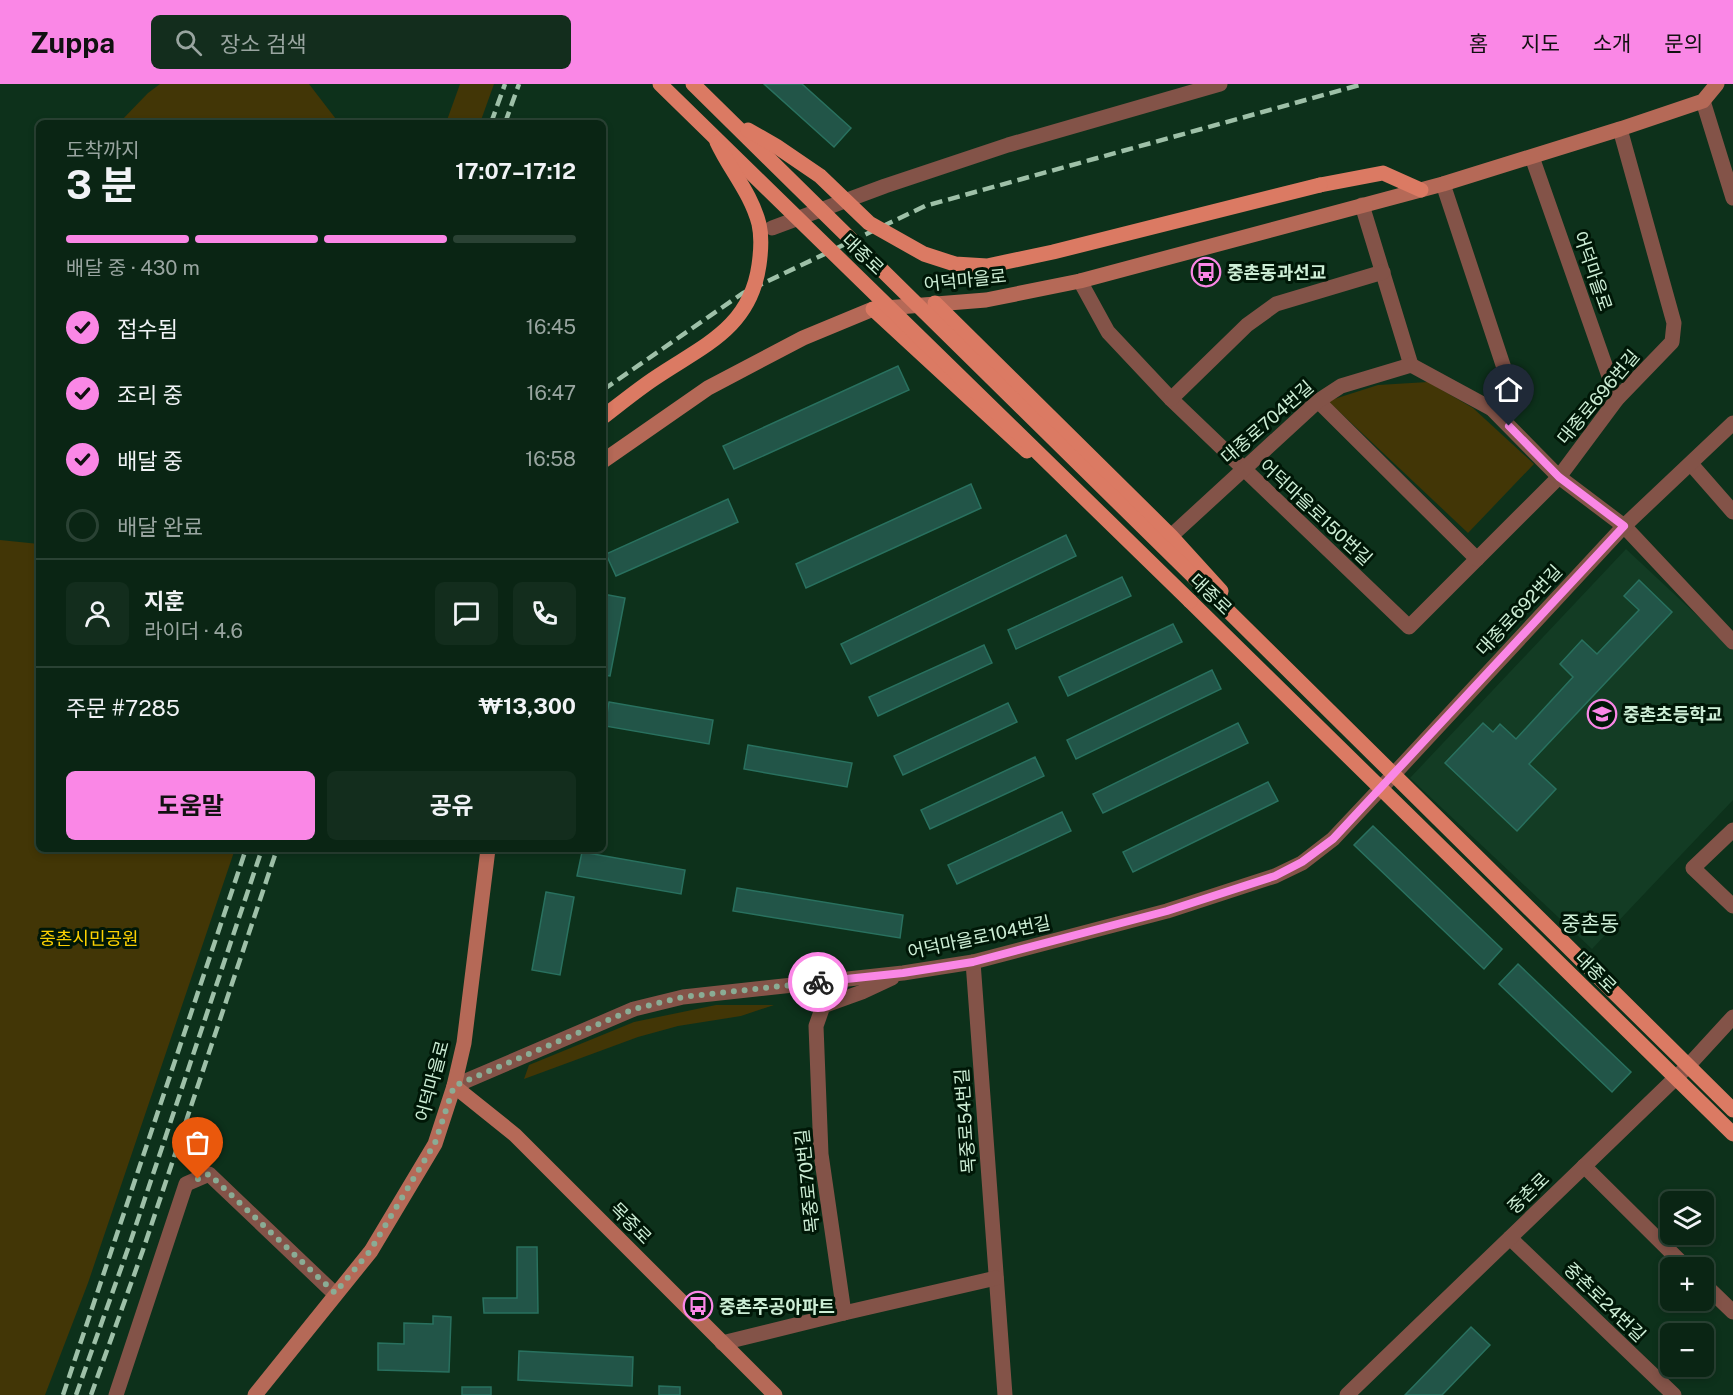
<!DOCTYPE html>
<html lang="ko">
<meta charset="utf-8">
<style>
:root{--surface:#0a2514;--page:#132d1d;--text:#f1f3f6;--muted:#99a5a0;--line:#2a4234;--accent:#fa87e6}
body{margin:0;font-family:"Public Sans","Noto Sans KR",sans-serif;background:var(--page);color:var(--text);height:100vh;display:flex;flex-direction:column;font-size:22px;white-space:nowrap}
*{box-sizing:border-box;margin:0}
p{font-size:20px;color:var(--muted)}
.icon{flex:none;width:33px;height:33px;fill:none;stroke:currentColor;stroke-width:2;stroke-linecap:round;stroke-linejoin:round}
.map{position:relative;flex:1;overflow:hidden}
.drawer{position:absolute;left:36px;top:36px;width:570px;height:732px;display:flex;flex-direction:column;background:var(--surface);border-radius:9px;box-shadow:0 3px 9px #0003,0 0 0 2px var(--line)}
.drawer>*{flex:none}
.tools{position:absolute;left:1660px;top:1107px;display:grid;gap:12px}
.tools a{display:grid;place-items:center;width:54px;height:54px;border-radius:9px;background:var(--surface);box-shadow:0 3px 9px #0003,0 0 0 2px var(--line);font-size:30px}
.pin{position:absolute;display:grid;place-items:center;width:51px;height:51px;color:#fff;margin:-62px -26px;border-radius:50% 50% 50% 0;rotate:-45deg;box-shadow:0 0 6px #0007}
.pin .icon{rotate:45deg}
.courier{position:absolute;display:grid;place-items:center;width:60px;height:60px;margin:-30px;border:4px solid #fa87e6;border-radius:50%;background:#fff;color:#222;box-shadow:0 2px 8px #0007}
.headline em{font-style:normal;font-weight:700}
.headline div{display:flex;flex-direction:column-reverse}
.headline{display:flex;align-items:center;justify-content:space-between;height:102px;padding:0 30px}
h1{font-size:39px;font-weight:700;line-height:45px}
.bar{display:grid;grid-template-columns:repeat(4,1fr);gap:9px 6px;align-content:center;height:72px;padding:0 30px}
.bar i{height:8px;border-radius:4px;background:var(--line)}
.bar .current{background:var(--accent)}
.bar p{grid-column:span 4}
.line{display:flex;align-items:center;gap:15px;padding:0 30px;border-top:2px solid var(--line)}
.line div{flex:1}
.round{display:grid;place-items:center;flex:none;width:63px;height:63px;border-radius:9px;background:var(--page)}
ol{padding:0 30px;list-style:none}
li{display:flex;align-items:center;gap:18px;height:66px}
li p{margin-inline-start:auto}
li .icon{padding:6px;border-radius:50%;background:var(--accent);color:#111;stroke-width:4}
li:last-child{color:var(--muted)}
li i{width:33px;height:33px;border:3px solid var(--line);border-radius:50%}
.primary-button{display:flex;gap:12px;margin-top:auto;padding:12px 30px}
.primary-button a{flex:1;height:69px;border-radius:9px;background:var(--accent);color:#111;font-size:24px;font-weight:700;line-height:69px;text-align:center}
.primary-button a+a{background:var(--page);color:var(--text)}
header{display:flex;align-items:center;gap:36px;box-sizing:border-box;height:84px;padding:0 30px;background:var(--accent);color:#111}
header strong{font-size:28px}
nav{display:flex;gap:33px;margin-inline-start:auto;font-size:21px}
.search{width:420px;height:54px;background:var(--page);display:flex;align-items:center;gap:15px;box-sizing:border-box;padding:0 21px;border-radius:9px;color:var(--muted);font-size:22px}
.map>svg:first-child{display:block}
</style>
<header>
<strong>Zuppa</strong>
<div class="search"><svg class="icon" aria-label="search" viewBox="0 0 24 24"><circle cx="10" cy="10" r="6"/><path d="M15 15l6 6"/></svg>장소 검색</div>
<nav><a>홈</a><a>지도</a><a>소개</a><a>문의</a></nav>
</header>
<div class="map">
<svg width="1733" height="1311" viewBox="0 0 1733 1311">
<rect width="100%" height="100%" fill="#0d311b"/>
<path fill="#133c24" d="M 1626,465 L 1733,565 L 1733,716 L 1592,865 L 1410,694 Z"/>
<g fill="#423606">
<path d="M 160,0 L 309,0 L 339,39 L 119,39 L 148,9 Z"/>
<path d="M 460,0 L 494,0 L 480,39 L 446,39 Z"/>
<path d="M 1428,298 L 1473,324 L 1534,380 L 1468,449 L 1328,317 L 1378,301 Z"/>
<path d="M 0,456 L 39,460 L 39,765 L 235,765 L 88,1199 L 45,1311 L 0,1311 Z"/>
<path d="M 716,921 L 774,921 L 741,932 L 678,942 L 638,953 L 524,995 L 529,981 L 634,938 Z"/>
</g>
<g fill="#225548" stroke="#29715f" stroke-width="1.5">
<path d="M 764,0 L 802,0 L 851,44 L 834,63 Z"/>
<path d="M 898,282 L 909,306 L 734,385 L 723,362 Z"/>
<path d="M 971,400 L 981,424 L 806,504 L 796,480 Z"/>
<path d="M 728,415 L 738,438 L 616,492 L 606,470 Z"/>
<path d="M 1066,451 L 1076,472 L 851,580 L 841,560 Z"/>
<path d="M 1122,493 L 1131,512 L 1016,565 L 1008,546 Z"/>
<path d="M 1639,496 L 1672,528 L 1529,680 L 1556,705 L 1517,747 L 1445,679 L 1483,639 L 1493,648 L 1500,640 L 1516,655 L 1573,593 L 1560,580 L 1582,556 L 1597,570 L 1639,526 L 1624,512 Z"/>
<path d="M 603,510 L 625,514 L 610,592 L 603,591 Z"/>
<path d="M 1173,540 L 1182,558 L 1068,612 L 1059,593 Z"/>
<path d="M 984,561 L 992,579 L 878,632 L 869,613 Z"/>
<path d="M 1212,586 L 1221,605 L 1076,675 L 1067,656 Z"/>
<path d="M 609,618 L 713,636 L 709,660 L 605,642 Z"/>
<path d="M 1008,619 L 1017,638 L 903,691 L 894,672 Z"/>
<path d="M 1238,639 L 1248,659 L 1103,729 L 1093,710 Z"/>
<path d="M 748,661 L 852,679 L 847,703 L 744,685 Z"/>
<path d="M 1035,673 L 1044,692 L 930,745 L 921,726 Z"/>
<path d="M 1268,698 L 1278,717 L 1133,788 L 1123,768 Z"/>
<path d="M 1062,728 L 1071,747 L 957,800 L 948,781 Z"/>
<path d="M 1373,742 L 1502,865 L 1484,885 L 1354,761 Z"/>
<path d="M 582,768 L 685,786 L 681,810 L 577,792 Z"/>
<path d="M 737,804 L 903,831 L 900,854 L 733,827 Z"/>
<path d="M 546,808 L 574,813 L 560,891 L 532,886 Z"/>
<path d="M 1518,880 L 1631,988 L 1612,1008 L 1499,900 Z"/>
<path d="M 517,1163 L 537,1163 L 538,1229 L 484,1229 L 483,1214 L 517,1214 Z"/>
<path d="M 433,1232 L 451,1233 L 449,1288 L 378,1286 L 378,1259 L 404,1260 L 404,1239 L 433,1240 Z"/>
<path d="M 1471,1243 L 1490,1261 L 1442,1311 L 1405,1311 Z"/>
<path d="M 519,1267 L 633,1273 L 632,1302 L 518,1296 Z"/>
<path d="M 659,1302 L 680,1303 L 680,1311 L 659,1311 Z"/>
<rect x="462" y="1303" width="29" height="8"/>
</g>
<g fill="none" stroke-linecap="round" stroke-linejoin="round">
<g stroke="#835348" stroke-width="15">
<path d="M 1703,17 L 1733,114"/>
<path d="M 1532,73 L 1617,315"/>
<path d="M 1443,100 L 1507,293 L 1492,325"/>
<path d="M 1362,121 L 1411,281"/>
<path d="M 772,144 L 885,102 L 1008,61 L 1220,0"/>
<path d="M 1080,197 L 1108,248 L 1171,315 L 1409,543 L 1559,393 L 1617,315 L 1672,258 L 1674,239 L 1620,45"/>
<path d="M 1171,315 L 1247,241 L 1276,220 L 1383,188"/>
<path d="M 1318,317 L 1477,475"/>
<path d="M 1691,380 L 1733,428"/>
<path d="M 1171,452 L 1318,317 L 1341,302 L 1411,281 L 1492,325 L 1559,393 L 1624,442 L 1733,558"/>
<path d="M 1733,746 L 1693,784 L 1733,822"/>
<path d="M 973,878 L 1005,1311"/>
<path d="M 454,1002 L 634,925 L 683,913 L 903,889 L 973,878 L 1167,827 L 1275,792 L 1302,779 L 1333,755 L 1381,704 L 1624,442 L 1733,339"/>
<path d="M 1584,1082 L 1687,1184"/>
<path d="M 1510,1154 L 1674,1311"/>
<path d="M 1704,1200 L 1733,1228"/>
<path d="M 844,1229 L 996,1194"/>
<path d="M 722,1259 L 844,1229 L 821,1070 L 816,942 L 823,922 L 862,908 L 892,894"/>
<path d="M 116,1311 L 186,1100 L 209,1090 L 335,1210"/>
<path d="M 1347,1311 L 1688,982 L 1733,933"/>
</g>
<g stroke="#b56957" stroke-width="15">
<path d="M 603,377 L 708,304 L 803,254 L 873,225 L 986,216 L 1080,197 L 1443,100 L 1620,45 L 1703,17 L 1717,0"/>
<path d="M 454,1002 L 515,1051 L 775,1311"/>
<path d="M 255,1311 L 371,1167 L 435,1060 L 454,1002 L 464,959 L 488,765"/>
</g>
<g stroke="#db7a63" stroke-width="15">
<path d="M 1320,101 L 1383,89 L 1421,106"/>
<path d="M 935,219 L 1171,452 L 1221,507 L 1220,510"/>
<path d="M 873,225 L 1027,367"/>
<path d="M 1205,504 L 1733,1026"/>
<path d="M 1190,517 L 1733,1050"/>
</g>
<g stroke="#9ec0a8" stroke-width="4.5" stroke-dasharray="12 6" stroke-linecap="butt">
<path d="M 491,39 L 505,0"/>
<path d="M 505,39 L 519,0"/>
<path d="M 603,306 L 743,209 L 925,122 L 1363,0"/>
<path d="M 63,1311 L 246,765"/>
<path d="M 76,1311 L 130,1159 L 262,765"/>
<path d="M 91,1311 L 143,1166 L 277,765"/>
</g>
<g stroke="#db7a63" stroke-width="15">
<path d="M 660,0 L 1190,517"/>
<path d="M 693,0 L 1205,504"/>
<path d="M 748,46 L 776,62 L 820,92 L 869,139 L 924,170 L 955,180 L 987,182 L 1053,168 L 1320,101"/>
<path d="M 603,333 C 620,320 637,306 655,294 C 702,262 750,245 759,181 C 761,167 762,153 759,140 C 751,109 730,86 717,58"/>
</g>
</g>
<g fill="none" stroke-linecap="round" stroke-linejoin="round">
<path stroke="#8aac95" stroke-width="6" stroke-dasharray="0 10.8" d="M 198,1095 L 209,1090 L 335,1209 L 370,1167 L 435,1059 L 454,1002 L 634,925 L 683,913 L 818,898"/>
<path stroke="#fa87e6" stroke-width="8" d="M 818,898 L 903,889 L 973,878 L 1167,827 L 1275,792 L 1302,778 L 1333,755 L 1624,442 L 1559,393 L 1509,342"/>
</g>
<defs>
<g id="bus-ring" transform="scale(1.5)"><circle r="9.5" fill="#001707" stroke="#fa87e6" stroke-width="1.5"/><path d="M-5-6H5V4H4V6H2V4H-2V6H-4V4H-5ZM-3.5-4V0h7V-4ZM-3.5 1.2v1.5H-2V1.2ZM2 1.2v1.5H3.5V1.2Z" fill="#fa87e6"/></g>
<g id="school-ring" transform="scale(1.5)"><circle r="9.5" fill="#001707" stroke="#fa87e6" stroke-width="1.5"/><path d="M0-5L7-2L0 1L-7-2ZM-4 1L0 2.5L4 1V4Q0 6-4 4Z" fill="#fa87e6"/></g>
</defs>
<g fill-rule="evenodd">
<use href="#bus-ring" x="1206" y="188"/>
<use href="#school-ring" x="1602" y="630"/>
<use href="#bus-ring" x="698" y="1222"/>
</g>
<g text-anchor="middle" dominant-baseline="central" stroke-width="6" stroke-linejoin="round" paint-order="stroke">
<g font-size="18" fill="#cdeed6" stroke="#001707">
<text transform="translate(863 170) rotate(44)">대종로</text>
<text transform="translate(1593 187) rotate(71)">어덕마을로</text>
<text transform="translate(965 196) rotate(-6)">어덕마을로</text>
<text transform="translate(1598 313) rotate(-50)">대종로696번길</text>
<text transform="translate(1267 338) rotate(-41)">대종로704번길</text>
<text transform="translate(1316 428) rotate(43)">어덕마을로150번길</text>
<text transform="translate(1211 510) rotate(44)">대종로</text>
<text transform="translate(1519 526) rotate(-47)">대종로692번길</text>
<text transform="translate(979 853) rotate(-12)">어덕마을로104번길</text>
<text transform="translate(1596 888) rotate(45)">대종로</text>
<text transform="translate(432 997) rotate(-75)">어덕마을로</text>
<text transform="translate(965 1037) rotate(-94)">목중로54번길</text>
<text transform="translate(807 1097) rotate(-96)">목중로70번길</text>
<text transform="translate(1528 1109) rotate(-44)">중촌로</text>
<text transform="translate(631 1139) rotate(45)">목중로</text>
<text transform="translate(1605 1218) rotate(44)">중촌로24번길</text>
</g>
<g font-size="18" font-weight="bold" fill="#cdeed6" stroke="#001707" text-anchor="start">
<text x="1227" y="188">중촌동과선교</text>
<text x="1623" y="630">중촌초등학교</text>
<text x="719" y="1222">중촌주공아파트</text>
</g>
<g font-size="18" fill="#fcd102" stroke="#001707">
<text x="89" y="854">중촌시민공원</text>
</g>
<g font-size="21" fill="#cdeed6" stroke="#001707">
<text x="1590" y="839">중촌동</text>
</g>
</g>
</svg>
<div class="tools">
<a><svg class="icon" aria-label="layers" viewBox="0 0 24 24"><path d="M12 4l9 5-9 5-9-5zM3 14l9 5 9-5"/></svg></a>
<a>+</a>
<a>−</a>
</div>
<div class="pin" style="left:198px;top:1095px;background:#ea580c"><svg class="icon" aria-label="bag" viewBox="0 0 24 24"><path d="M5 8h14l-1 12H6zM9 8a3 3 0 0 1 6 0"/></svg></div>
<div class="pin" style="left:1509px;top:342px;background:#1f2937"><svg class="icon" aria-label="home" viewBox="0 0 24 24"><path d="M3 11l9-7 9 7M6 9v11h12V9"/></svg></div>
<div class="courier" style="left:818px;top:898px"><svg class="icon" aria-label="bike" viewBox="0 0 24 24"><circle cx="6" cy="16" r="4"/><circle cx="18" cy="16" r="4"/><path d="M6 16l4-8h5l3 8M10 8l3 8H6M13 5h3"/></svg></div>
<section class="drawer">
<div class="headline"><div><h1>3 분</h1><p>도착까지</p></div><em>17:07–17:12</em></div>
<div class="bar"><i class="current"></i><i class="current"></i><i class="current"></i><i></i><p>배달 중 · 430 m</p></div>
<ol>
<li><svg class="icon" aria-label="check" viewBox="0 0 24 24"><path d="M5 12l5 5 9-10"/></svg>접수됨<p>16:45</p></li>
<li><svg class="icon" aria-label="check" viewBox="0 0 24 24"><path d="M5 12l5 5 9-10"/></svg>조리 중<p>16:47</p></li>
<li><svg class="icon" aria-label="check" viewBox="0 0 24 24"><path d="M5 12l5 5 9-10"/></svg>배달 중<p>16:58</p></li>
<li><i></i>배달 완료</li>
</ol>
<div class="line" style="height:108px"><a class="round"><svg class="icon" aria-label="person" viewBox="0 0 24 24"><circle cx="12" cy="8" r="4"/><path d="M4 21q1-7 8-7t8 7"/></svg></a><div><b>지훈</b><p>라이더 · 4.6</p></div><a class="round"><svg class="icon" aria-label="chat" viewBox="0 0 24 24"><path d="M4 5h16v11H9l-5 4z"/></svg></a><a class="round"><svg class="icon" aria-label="phone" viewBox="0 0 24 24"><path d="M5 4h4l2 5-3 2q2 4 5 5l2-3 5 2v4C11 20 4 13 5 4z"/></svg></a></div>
<div class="line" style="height:78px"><div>주문 #7285</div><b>₩13,300</b></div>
<div class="primary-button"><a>도움말</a><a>공유</a></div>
</section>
</div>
